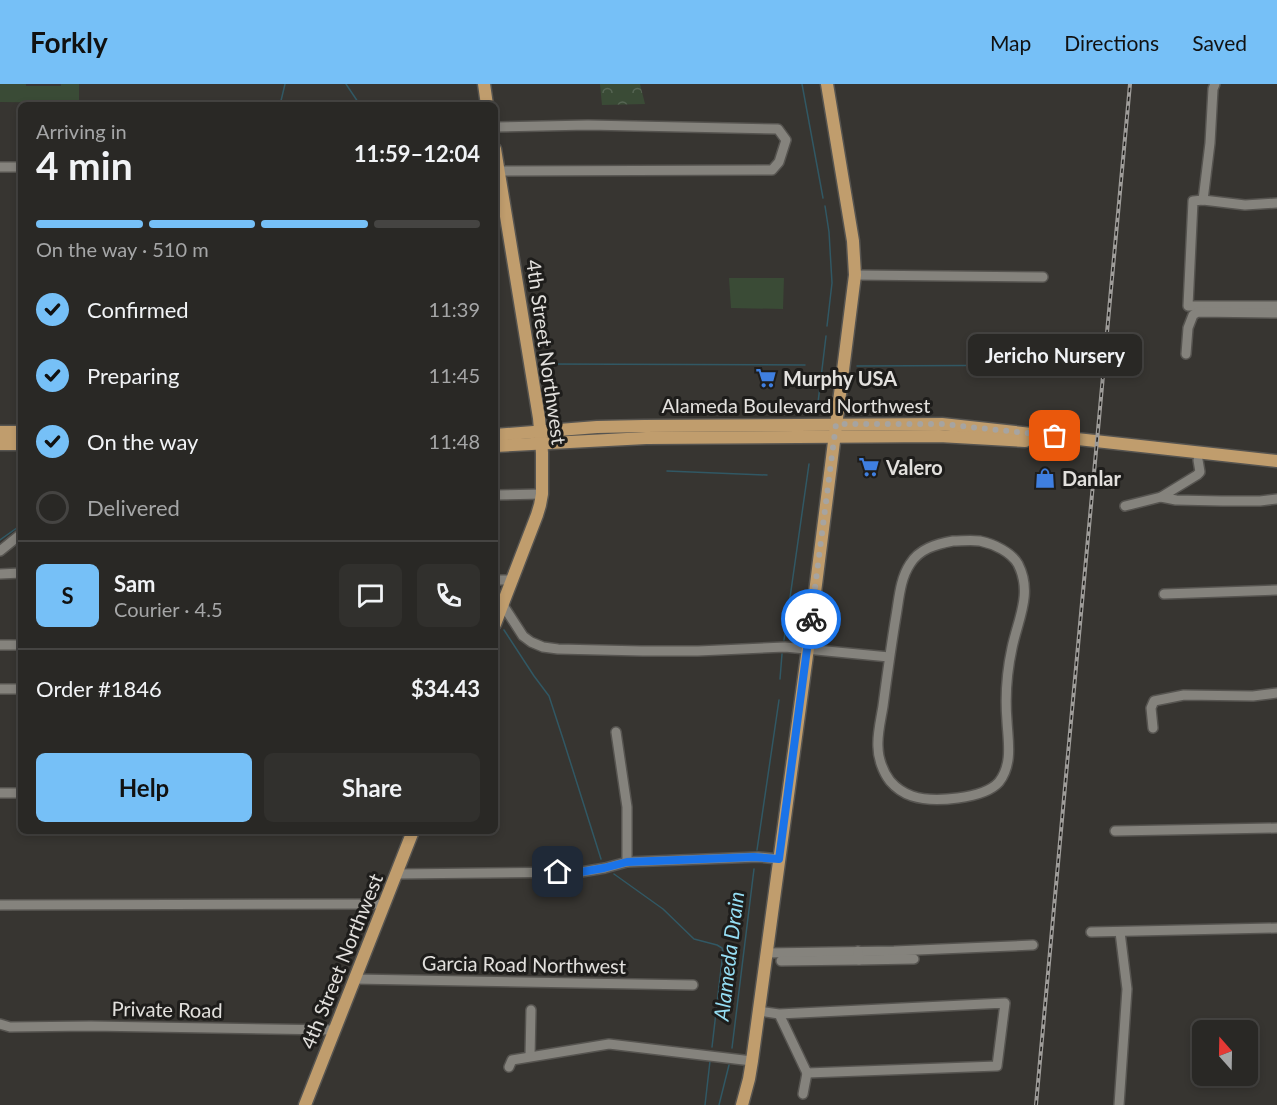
<!DOCTYPE html>
<meta charset="utf-8">
<style>
:root{--surface:#292825;--page:#31302d;--text:#f1f3f6;--muted:#a5a6a7;--line:#454442;--accent:#76c0f7}
body{margin:0;font-family:Lato,sans-serif;background:var(--page);color:var(--text);height:100vh;display:flex;flex-direction:column;font-size:22px;white-space:nowrap}
*{box-sizing:border-box;margin:0}
p{font-size:20px;color:var(--muted)}
.icon{flex:none;width:33px;height:33px;fill:none;stroke:currentColor;stroke-width:2;stroke-linecap:round;stroke-linejoin:round}
.map{position:relative;flex:1;overflow:hidden}
.drawer{position:absolute;left:18px;top:18px;width:480px;height:732px;display:flex;flex-direction:column;background:var(--surface);border-radius:9px;box-shadow:0 3px 9px #0003,0 0 0 2px var(--line)}
.drawer>*{flex:none}
.needle{width:39px;rotate:340deg}
.controls{position:absolute;left:1192px;top:936px;display:grid;gap:12px}
.controls a{display:grid;place-items:center;width:66px;height:66px;border-radius:9px;background:var(--surface);box-shadow:0 3px 9px #0003,0 0 0 2px var(--line);font-size:30px}
.pin{position:absolute;display:grid;place-items:center;width:51px;height:51px;color:#fff;margin:-26px;border-radius:12px;box-shadow:0 3px 9px #0006}
.courier{position:absolute;display:grid;place-items:center;width:60px;height:60px;margin:-30px;border:4px solid #1a73e8;border-radius:50%;background:#fff;color:#222;box-shadow:0 2px 8px #0007}
.bubble{position:absolute;height:42px;border-radius:9px;background:var(--surface);box-shadow:0 3px 9px #0003,0 0 0 2px var(--line);font-size:20px;font-weight:700;line-height:42px;text-align:center}
.headline em{font-style:normal;font-weight:700}
.headline div{display:flex;flex-direction:column-reverse}
.headline{display:flex;align-items:center;justify-content:space-between;height:102px;padding:0 18px}
h1{font-size:39px;font-weight:700;line-height:45px}
.bar{display:grid;grid-template-columns:repeat(4,1fr);gap:9px 6px;align-content:center;height:72px;padding:0 18px}
.bar i{height:8px;border-radius:4px;background:var(--line)}
.bar .on{background:var(--accent)}
.bar p{grid-column:span 4}
.line{display:flex;align-items:center;gap:15px;padding:0 18px;border-top:2px solid var(--line)}
.line div{flex:1}
.round{display:grid;place-items:center;flex:none;width:63px;height:63px;border-radius:9px;background:var(--page)}
ol{padding:0 18px;list-style:none}
li{display:flex;align-items:center;gap:18px;height:66px}
li p{margin-inline-start:auto}
li .icon{padding:6px;border-radius:50%;background:var(--accent);color:#111;stroke-width:4}
li:last-child{color:var(--muted)}
li i{width:33px;height:33px;border:3px solid var(--line);border-radius:50%}
.action{display:flex;gap:12px;margin-top:auto;padding:12px 18px}
.action a{flex:1;height:69px;border-radius:9px;background:var(--accent);color:#111;font-size:24px;font-weight:700;line-height:69px;text-align:center}
.action a+a{background:var(--page);color:var(--text)}
header{display:flex;align-items:center;gap:36px;box-sizing:border-box;height:84px;padding:0 30px;background:var(--accent);color:#111}
header strong{font-size:28px}
nav{display:flex;gap:33px;margin-inline-start:auto;font-size:21px}
.map>svg:first-child{display:block}
</style>
<header>
<strong>Forkly</strong>
<nav><a>Map</a><a>Directions</a><a>Saved</a></nav>
</header>
<div class="map">
<svg width="1277" height="1021" viewBox="0 0 1277 1021">
<defs>
<pattern id="forest-crowns" width="20" height="18" patternUnits="userSpaceOnUse" patternTransform="scale(1.5)"><rect width="20" height="18" fill="#3a4b36"/><path d="M2 6a3 3 0 1 1 6 0M12 15a3 3 0 1 1 6 0" fill="none" stroke="#566553"/></pattern>
</defs>
<rect width="100%" height="100%" fill="#373531"/>
<g fill="#3a4b36">
<path d="M 0,0 L 26,0 L 26,2 L 61,2 L 61,0 L 79,0 L 79,19 L 0,18 Z"/>
<path d="M 729,194 L 784,194 L 783,225 L 731,224 Z"/>
</g>
<path fill="url(#forest-crowns)" d="M 600,0 L 640,0 L 645,20 L 602,21 Z"/>
<g fill="none" stroke-linecap="round" stroke-linejoin="round">
<g stroke="#315864" stroke-width="1.5">
<path d="M 346,0 L 360,21"/>
<path d="M 802,0 L 823,114"/>
<path d="M 280,21 L 285,0"/>
<path d="M 825,122 L 829,148 L 832,199 L 827,242"/>
<path d="M 540,280 L 805,281"/>
<path d="M 857,282 L 1089,281"/>
<path d="M 817,327 L 826,252"/>
<path d="M 667,387 L 767,391"/>
<path d="M 0,456 L 21,441"/>
<path d="M 504,546 L 534,592 L 549,612 L 564,658 L 601,775"/>
<path d="M 784,556 L 809,380"/>
<path d="M 780,595 L 782,570"/>
<path d="M 757,766 L 779,616"/>
<path d="M 614,790 L 663,825 L 694,855 L 717,861 L 722,864 L 723,868 L 712,963"/>
<path d="M 732,964 L 754,785"/>
<path d="M 705,1021 L 710,977"/>
<path d="M 719,1021 L 729,981"/>
</g>
<g stroke="#565450" stroke-width="12">
<g id="minor">
<path d="M 495,43 L 588,41 L 778,45 L 786,56 L 779,78 L 772,86 L 499,87"/>
<path d="M 0,83 L 21,83"/>
<path d="M 1203,116 L 1210,59 L 1213,5 L 1215,0"/>
<path d="M 1277,119 L 1245,121 L 1203,116 L 1193,117 L 1188,222 L 1277,222"/>
<path d="M 855,191 L 1043,193"/>
<path d="M 1186,270 L 1188,244 L 1193,231 L 1198,228 L 1277,229"/>
<path d="M 495,411 L 542,410"/>
<path d="M 1161,413 L 1197,391 L 1200,388 L 1198,376"/>
<path d="M 1125,422 L 1161,413 L 1176,416 L 1222,417 L 1260,417 L 1277,415"/>
<path d="M 953,457 C 961,457 971,456 980,457 C 994,460 1011,468 1018,480 C 1033,509 1018,535 1012,564 C 1007,587 1005,613 1007,637 C 1008,657 1013,680 999,698 C 984,715 933,719 912,712 C 903,709 896,704 890,697 C 883,688 878,674 878,663 C 877,650 881,635 883,622 C 887,592 891,562 896,532 C 899,515 900,495 910,480 C 919,465 936,460 953,457 Z"/>
<path d="M 0,467 L 21,450"/>
<path d="M 0,490 L 21,489"/>
<path d="M 495,496 L 513,496"/>
<path d="M 1164,510 L 1277,506"/>
<path d="M 503,521 L 523,552 L 531,558 L 543,563 L 558,565 L 642,567 L 698,567 L 785,563 L 889,573"/>
<path d="M 0,561 L 21,561"/>
<path d="M 0,605 L 21,605"/>
<path d="M 1153,644 L 1151,624 L 1154,617 L 1184,611 L 1253,612 L 1277,609"/>
<path d="M 616,648 L 627,723 L 627,778"/>
<path d="M 0,709 L 21,709"/>
<path d="M 1115,747 L 1277,744"/>
<path d="M 397,790 L 581,788 L 605,784 L 627,778 L 758,773 L 779,775"/>
<path d="M 0,821 L 385,820"/>
<path d="M 1091,848 L 1277,844"/>
<path d="M 766,869 L 894,867 L 1033,861"/>
<path d="M 859,876 L 914,875"/>
<path d="M 781,877 L 859,876 L 858,867"/>
<path d="M 354,895 L 693,901"/>
<path d="M 759,927 L 779,930 L 1005,919 L 997,982 L 807,989 L 779,930"/>
<path d="M 0,940 L 10,943 L 91,942 L 334,946"/>
<path d="M 530,972 L 531,926"/>
<path d="M 509,983 L 512,976 L 609,960 L 752,977"/>
<path d="M 803,1010 L 807,989"/>
<path d="M 1119,1021 L 1127,905 L 1120,848"/>
</g>
</g>
<g stroke="#565450" stroke-width="15">
<g id="major">
<path d="M 484,0 L 487,21"/>
<path d="M 495,65 L 539,334 L 542,369 L 542,410 L 540,421 L 537,431 L 495,540"/>
<path d="M 0,348 L 21,348"/>
<path d="M 495,351 L 597,343 L 644,342 L 942,340 L 1277,377"/>
<path d="M 0,360 L 21,360"/>
<path d="M 495,362 L 646,354 L 939,352 L 1025,357"/>
<path d="M 305,1021 L 413,747"/>
<path d="M 742,1021 L 749,995 L 752,977 L 808,564 L 855,191 L 853,157 L 827,0"/>
</g>
</g>
<use href="#minor" stroke="#85837d" stroke-width="9"/>
<use href="#major" stroke="#c09d6d" stroke-width="12"/>
<g stroke="#9e9c99" stroke-width="4">
<path id="rail" d="M 1036,1021 L 1068,670 L 1130,0"/>
</g>
<use href="#rail" stroke="#1e1d1b" stroke-width="1.5" stroke-dasharray="4.5" stroke-linecap="butt"/>
</g>
<g fill="none" stroke-linecap="round" stroke-linejoin="round">
<path stroke="#a6a4a1" stroke-width="6" stroke-dasharray="0 10.8" d="M 811,535 L 836,340 L 942,340 L 1055,352"/>
<path stroke="#1a73e8" stroke-width="8" d="M 558,788 L 581,788 L 604,784 L 627,778 L 754,773 L 779,775 L 811,535"/>
</g>
<defs>
<g id="supermarket-bare" transform="scale(1.62)"><path d="M-6-5.5h2.5l.6 2H6L4.5 2H-2.5L-4.4-4H-6ZM-1.5 3.2a1.3 1.3 0 1 0 .1 0ZM3 3.2a1.3 1.3 0 1 0 .1 0Z" fill="#3f7fe0" stroke="#1e1d1b" stroke-width="2.5" paint-order="stroke"/></g>
<g id="shop-bare" transform="scale(1.62)"><path d="M-5-2.5h2.3a2.7 3.5 0 0 1 5.4 0H5L5.5 6h-11ZM-1.5-2.5h3a1.5 2.3 0 0 0-3 0Z" fill="#3f7fe0" stroke="#1e1d1b" stroke-width="2.5" paint-order="stroke"/></g>
</defs>
<g fill-rule="evenodd">
<use href="#supermarket-bare" x="766" y="294"/>
<use href="#supermarket-bare" x="869" y="383"/>
<use href="#shop-bare" x="1045" y="394"/>
</g>
<g text-anchor="middle" dominant-baseline="central" stroke-width="6" stroke-linejoin="round" paint-order="stroke">
<g font-size="20" fill="#e2e0dd" stroke="#1e1d1b">
<text transform="translate(547 268) rotate(82)">4th Street Northwest</text>
<text x="796" y="321">Alameda Boulevard Northwest</text>
<text transform="translate(341 877) rotate(-68)">4th Street Northwest</text>
<text transform="translate(524 880) rotate(1)">Garcia Road Northwest</text>
<text transform="translate(167 925) rotate(1)">Private Road</text>
</g>
<g font-size="20" font-weight="bold" fill="#e2e0dd" stroke="#1e1d1b" text-anchor="start">
<text x="783" y="294">Murphy USA</text>
<text x="886" y="383">Valero</text>
<text x="1062" y="394">Danlar</text>
</g>
<g font-size="21" font-style="italic" fill="#95def4" stroke="#1e1d1b">
<text transform="translate(728 872) rotate(-83)">Alameda Drain</text>
</g>
</g>
</svg>
<div class="controls">
<a><svg class="needle" viewBox="-14 -14 28 28"><path d="M0-13l5 13h-10z" fill="#e53935"/><path d="M0 13l5-13h-10z" fill="#a5a6a7"/></svg></a>
</div>
<div class="pin" style="left:1055px;top:352px;background:#ea580c"><svg class="icon" aria-label="bag" viewBox="0 0 24 24"><path d="M5 8h14l-1 12H6zM9 8a3 3 0 0 1 6 0"/></svg></div>
<div class="pin" style="left:558px;top:788px;background:#1f2937"><svg class="icon" aria-label="home" viewBox="0 0 24 24"><path d="M3 11l9-7 9 7M6 9v11h12V9"/></svg></div>
<div class="courier" style="left:811px;top:535px"><svg class="icon" aria-label="bike" viewBox="0 0 24 24"><circle cx="6" cy="16" r="4"/><circle cx="18" cy="16" r="4"/><path d="M6 16l4-8h5l3 8M10 8l3 8H6M13 5h3"/></svg></div>
<div class="bubble" style="left:968px;top:250px;width:174px">Jericho Nursery</div>
<section class="drawer">
<div class="headline"><div><h1>4 min</h1><p>Arriving in</p></div><em>11:59–12:04</em></div>
<div class="bar"><i class="on"></i><i class="on"></i><i class="on"></i><i></i><p>On the way · 510 m</p></div>
<ol>
<li><svg class="icon" aria-label="check" viewBox="0 0 24 24"><path d="M5 12l5 5 9-10"/></svg>Confirmed<p>11:39</p></li>
<li><svg class="icon" aria-label="check" viewBox="0 0 24 24"><path d="M5 12l5 5 9-10"/></svg>Preparing<p>11:45</p></li>
<li><svg class="icon" aria-label="check" viewBox="0 0 24 24"><path d="M5 12l5 5 9-10"/></svg>On the way<p>11:48</p></li>
<li><i></i>Delivered</li>
</ol>
<div class="line" style="height:108px"><b class="round" style="background:var(--accent);color:#111">S</b><div><b>Sam</b><p>Courier · 4.5</p></div><a class="round"><svg class="icon" aria-label="chat" viewBox="0 0 24 24"><path d="M4 5h16v11H9l-5 4z"/></svg></a><a class="round"><svg class="icon" aria-label="phone" viewBox="0 0 24 24"><path d="M5 4h4l2 5-3 2q2 4 5 5l2-3 5 2v4C11 20 4 13 5 4z"/></svg></a></div>
<div class="line" style="height:78px"><div>Order #1846</div><b>$34.43</b></div>
<div class="action"><a>Help</a><a>Share</a></div>
</section>
</div>
